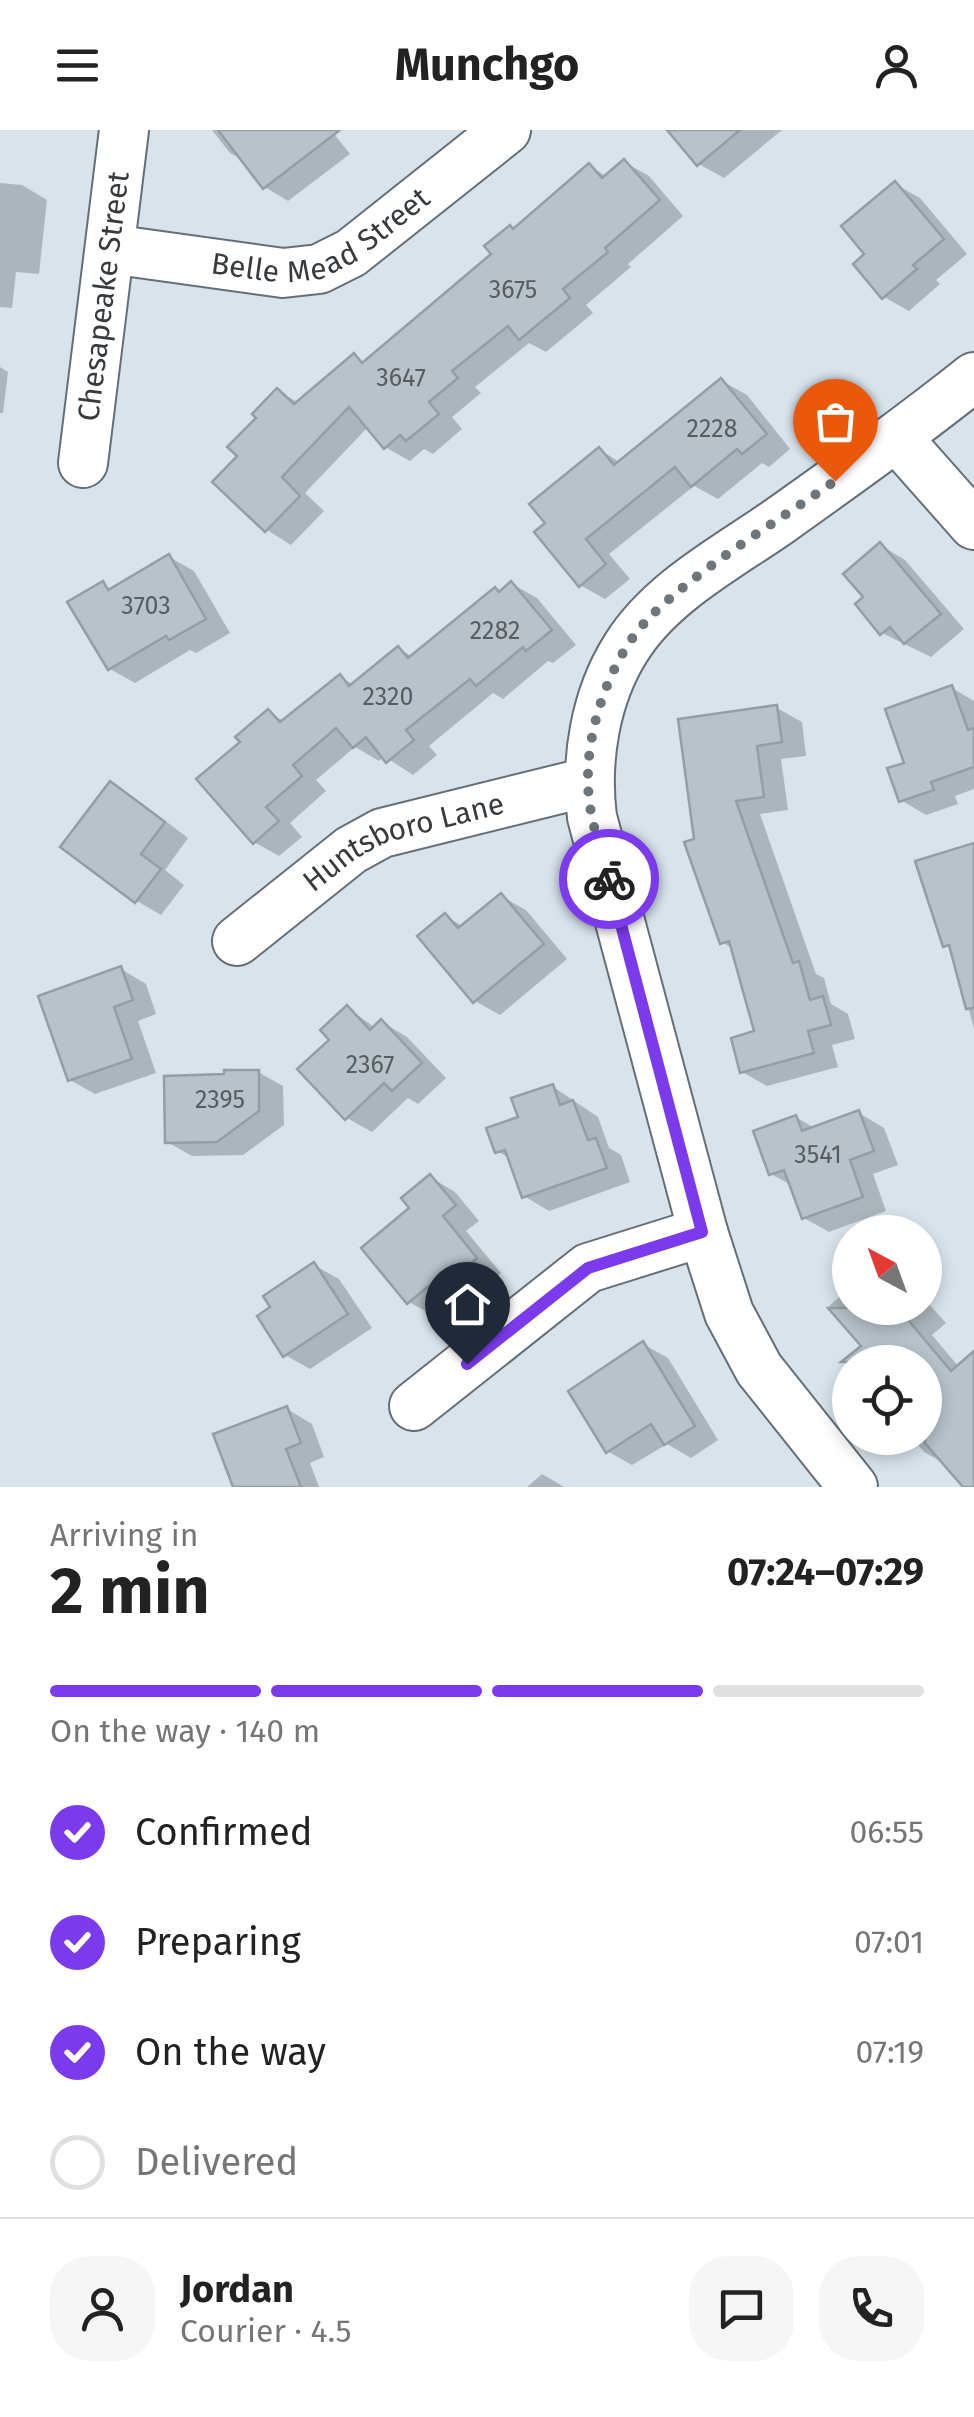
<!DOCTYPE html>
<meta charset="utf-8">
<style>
:root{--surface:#fff;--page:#f6f6f6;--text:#222;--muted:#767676;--line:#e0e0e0;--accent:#7c3aed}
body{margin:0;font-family:"Fira Sans",sans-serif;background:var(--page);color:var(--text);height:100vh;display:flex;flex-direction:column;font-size:38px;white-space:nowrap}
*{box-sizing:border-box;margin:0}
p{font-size:32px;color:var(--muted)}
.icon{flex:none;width:55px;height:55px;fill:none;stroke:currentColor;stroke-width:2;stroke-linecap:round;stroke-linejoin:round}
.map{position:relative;height:1357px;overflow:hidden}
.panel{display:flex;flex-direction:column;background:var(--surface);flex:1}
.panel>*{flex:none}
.needle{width:65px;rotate:319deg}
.controls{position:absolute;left:832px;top:1085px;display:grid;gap:20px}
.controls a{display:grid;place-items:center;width:110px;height:110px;border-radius:50%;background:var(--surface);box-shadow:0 5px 15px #0003;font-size:50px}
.pin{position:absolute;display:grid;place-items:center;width:85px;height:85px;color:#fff;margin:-102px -42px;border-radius:50% 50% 50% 0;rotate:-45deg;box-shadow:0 0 10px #0007}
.pin .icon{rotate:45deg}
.courier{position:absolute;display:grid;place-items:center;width:100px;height:100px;margin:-50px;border:8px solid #7c3aed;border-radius:50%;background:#fff;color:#222;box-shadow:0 2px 12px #0007}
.head em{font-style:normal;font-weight:700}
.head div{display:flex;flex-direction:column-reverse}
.head{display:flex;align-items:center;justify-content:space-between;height:170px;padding:0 50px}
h1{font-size:65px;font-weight:700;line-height:75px}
.bar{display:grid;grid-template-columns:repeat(4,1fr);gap:15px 10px;align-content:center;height:120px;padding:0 50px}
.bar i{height:12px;border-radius:8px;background:var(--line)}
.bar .selected{background:var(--accent)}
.bar p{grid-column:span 4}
.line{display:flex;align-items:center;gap:25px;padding:0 50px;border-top:2px solid var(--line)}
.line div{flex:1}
.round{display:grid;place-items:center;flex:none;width:105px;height:105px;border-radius:40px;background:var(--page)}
ol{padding:0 50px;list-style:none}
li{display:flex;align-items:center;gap:30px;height:110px}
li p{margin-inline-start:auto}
li .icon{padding:10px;border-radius:50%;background:var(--accent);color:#fff;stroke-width:4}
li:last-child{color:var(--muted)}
li i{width:55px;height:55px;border:5px solid var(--line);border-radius:50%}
header{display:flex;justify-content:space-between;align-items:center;height:130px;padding:0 50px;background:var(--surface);font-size:45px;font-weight:700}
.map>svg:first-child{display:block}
</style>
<header><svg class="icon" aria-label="menu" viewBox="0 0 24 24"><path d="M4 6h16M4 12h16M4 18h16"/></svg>Munchgo<svg class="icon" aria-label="person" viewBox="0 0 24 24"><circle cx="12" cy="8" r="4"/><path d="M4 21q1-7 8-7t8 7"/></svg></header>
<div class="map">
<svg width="974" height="1357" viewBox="0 0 974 1357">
<rect width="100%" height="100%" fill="#d8e3eb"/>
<g fill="#0003">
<path d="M 212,0 L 331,0 L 350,24 L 288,71 L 265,57 L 245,31 L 230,23 Z"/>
<path d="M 671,0 L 782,0 L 724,48 L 699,34 Z"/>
<path d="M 624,32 L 649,46 L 683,86 L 628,134 L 631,137 L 586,175 L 593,183 L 546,222 L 529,213 L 475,257 L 481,263 L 452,287 L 462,299 L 433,324 L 424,319 L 410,331 L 385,317 L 368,297 L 305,363 L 324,381 L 291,415 L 267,400 L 240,326 L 259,287 L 278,261 L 299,273 L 354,226 L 366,233 L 494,124 L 515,101 L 590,36 L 607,47 Z"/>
<path d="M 0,53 L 22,55 L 47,70 L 39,144 L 16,142 L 12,178 L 0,177 Z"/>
<path d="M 895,54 L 920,68 L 967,124 L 936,150 L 940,154 L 909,181 L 884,167 L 868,124 Z"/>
<path d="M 0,237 L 8,242 L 3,283 L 0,283 Z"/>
<path d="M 722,251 L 747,265 L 790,319 L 769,337 L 762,333 L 718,369 L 694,356 L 609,424 L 630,449 L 605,469 L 580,455 L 548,394 L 600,320 L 621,333 Z"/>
<path d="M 880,415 L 905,430 L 964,499 L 931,527 L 882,503 Z"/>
<path d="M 169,427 L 194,441 L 230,503 L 196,523 L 190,520 L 135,553 L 110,539 L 103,454 L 113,460 Z"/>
<path d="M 512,454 L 537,468 L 576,515 L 553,533 L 548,531 L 503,569 L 493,563 L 429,616 L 437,625 L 413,645 L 384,626 L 379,631 L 355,617 L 316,650 L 326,661 L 290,693 L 302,707 L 279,726 L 254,712 L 243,613 L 268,582 L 285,592 L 340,547 L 354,555 L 399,519 L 413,527 Z"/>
<path d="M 952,558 L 974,571 L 974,659 L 955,666 L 958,674 L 926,685 L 901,670 L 907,635 Z"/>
<path d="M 777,578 L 802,592 L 806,626 L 781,629 L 788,680 L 760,684 L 816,844 L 824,848 L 831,874 L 848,884 L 855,909 L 832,915 L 838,937 L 767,956 L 742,942 L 757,903 L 733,819 L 722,812 L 697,711 Z"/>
<path d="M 111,654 L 135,668 L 188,708 L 165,740 L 184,755 L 161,785 L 137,771 L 63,716 Z"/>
<path d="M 974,715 L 974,899 L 953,820 L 945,815 Z"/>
<path d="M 501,766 L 526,780 L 567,829 L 500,885 L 475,871 L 445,786 L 464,797 Z"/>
<path d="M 121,839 L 146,854 L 156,884 L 138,891 L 156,943 L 95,964 L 70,950 Z"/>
<path d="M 347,878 L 376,898 L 382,892 L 407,907 L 446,948 L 418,974 L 408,968 L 372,1002 L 347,988 L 332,910 Z"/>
<path d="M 258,942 L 283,956 L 284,995 L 243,1025 L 192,1026 L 167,1012 L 227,947 Z"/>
<path d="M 552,956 L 598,987 L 609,1018 L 621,1025 L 630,1052 L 549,1081 L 524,1066 L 511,1029 L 497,1021 L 521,988 Z"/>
<path d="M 859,983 L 884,998 L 898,1035 L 873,1044 L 886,1081 L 829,1102 L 804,1088 L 793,1056 L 771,1044 L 796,987 L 816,999 Z"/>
<path d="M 430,1047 L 455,1062 L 479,1091 L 466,1101 L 501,1143 L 475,1164 L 467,1159 L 434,1186 L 409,1172 Z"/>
<path d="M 314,1135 L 339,1149 L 372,1198 L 310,1239 L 285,1225 L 274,1177 Z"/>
<path d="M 850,1158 L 850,1178 L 925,1178 L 925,1171 L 929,1174 L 946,1193 L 932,1205 L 959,1237 L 974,1232 L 974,1357 L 966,1357 L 947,1335 L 924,1322 L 912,1308 L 925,1308 L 925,1232 L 850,1235 L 847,1231 L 864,1216 L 829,1176 Z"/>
<path d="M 643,1214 L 668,1228 L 718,1310 L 691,1328 L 667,1314 L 632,1335 L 607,1321 Z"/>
<path d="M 287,1279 L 312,1294 L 324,1327 L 310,1333 L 319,1357 L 236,1357 Z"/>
<path d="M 542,1344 L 564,1357 L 527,1357 Z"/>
</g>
<g fill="#b7c2ca" stroke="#939ea6" stroke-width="2.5">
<path d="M 218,0 L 340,0 L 263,59 Z"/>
<path d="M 667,0 L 740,0 L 697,36 Z"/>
<path d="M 624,29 L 660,70 L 605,118 L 608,122 L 563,159 L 570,168 L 519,210 L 508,196 L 452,241 L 458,248 L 429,272 L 439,284 L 406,311 L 400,305 L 384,319 L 349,277 L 282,347 L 300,366 L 265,402 L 212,352 L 237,326 L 227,317 L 256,288 L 252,284 L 277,258 L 294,274 L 354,223 L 362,233 L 491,124 L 484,116 L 510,95 L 513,99 L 589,33 L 602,48 Z"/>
<path d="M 895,51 L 944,109 L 913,135 L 917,139 L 882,169 L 853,134 L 864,124 L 841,96 Z"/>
<path d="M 721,248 L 767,304 L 742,324 L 737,319 L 691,357 L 675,337 L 586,409 L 606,434 L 579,457 L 534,402 L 545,393 L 529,374 L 599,317 L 614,335 Z"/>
<path d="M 880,412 L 941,484 L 904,514 L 890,497 L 880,505 L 855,474 L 863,467 L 843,444 Z"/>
<path d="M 169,424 L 206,489 L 169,510 L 166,506 L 108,540 L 67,472 L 103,451 L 108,460 Z"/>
<path d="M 511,451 L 552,500 L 526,521 L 523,517 L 476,556 L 470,549 L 406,600 L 414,610 L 386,633 L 366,607 L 353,618 L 336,598 L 293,635 L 302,646 L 266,677 L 279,691 L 253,714 L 196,649 L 240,612 L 235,607 L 268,579 L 280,592 L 340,544 L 349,556 L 398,516 L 408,528 L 495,457 L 499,462 Z"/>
<path d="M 952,555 L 968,600 L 974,598 L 974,637 L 931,652 L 934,660 L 899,672 L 887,638 L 904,633 L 885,579 Z"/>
<path d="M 777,575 L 782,612 L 757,616 L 764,667 L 736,671 L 793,833 L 799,831 L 810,870 L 823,866 L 831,895 L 808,901 L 814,923 L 740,943 L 731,908 L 754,901 L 729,811 L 720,814 L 684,712 L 694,709 L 678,589 Z"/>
<path d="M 110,651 L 165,692 L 141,724 L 161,739 L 135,773 L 60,717 Z"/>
<path d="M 974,713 L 974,878 L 966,879 L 949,815 L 943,817 L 915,731 Z"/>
<path d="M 501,763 L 544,814 L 473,873 L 417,806 L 445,783 L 458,798 Z"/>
<path d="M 121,836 L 133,870 L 114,877 L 132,929 L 68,951 L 38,866 Z"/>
<path d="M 347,875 L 370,900 L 381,889 L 422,933 L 392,961 L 384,953 L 345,990 L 297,939 L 329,910 L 320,900 Z"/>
<path d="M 224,940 L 259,940 L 259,981 L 217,1012 L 165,1013 L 164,946 L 224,944 Z"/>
<path d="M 553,954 L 560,975 L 573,970 L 588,1010 L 596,1008 L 607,1038 L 522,1068 L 505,1020 L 495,1023 L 486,998 L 518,987 L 511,968 Z"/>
<path d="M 859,980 L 874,1021 L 850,1030 L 863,1067 L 802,1089 L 784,1040 L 769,1045 L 753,1001 L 796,985 L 802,1001 Z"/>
<path d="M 430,1044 L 456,1075 L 443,1086 L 477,1128 L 449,1151 L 443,1144 L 407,1174 L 361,1118 L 409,1078 L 401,1068 Z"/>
<path d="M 314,1132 L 348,1184 L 283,1227 L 257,1186 L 270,1177 L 263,1166 Z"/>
<path d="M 828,1178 L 898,1178 L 951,1241 L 974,1221 L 974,1357 L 963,1357 L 925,1313 L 925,1232 L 841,1232 L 861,1216 Z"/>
<path d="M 643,1211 L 695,1296 L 664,1315 L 651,1294 L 606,1323 L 568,1261 Z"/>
<path d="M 287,1276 L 301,1313 L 286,1319 L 301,1357 L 233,1357 L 213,1304 Z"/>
</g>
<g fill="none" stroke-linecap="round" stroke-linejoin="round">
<g stroke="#656f77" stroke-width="52">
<g id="minor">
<path id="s1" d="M 110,119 L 283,143 L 319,139 L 351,123 L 506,0"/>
<path d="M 897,308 L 974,395"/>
<path id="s2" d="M 83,333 L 124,0"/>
<path id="s3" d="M 237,811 L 351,720 L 382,703 L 588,652"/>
<path d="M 414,1276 L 588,1138 L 703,1102"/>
<path d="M 853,1357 L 759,1239 L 729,1183 L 703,1102 L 592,687 C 585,630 595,567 626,518 C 660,463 726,428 778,392 C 844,345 910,298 974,247"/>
</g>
</g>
<use href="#minor" stroke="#fff" stroke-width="48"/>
</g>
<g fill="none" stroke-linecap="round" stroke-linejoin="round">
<path stroke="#6f767b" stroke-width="10" stroke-dasharray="0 18" d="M 609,749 C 600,718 588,685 588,651 C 587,597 611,527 649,488 C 697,439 777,392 835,351"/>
<path stroke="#7c3aed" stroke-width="12" d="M 467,1234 L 588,1138 L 702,1102 L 609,749"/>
</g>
<g text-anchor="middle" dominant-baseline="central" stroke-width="9" stroke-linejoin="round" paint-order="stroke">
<g font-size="25" fill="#575d61">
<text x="513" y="160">3675</text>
<text x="401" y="248">3647</text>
<text x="712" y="299">2228</text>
<text x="146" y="476">3703</text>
<text x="495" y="501">2282</text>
<text x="388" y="567">2320</text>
<text x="370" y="935">2367</text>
<text x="220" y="970">2395</text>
<text x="818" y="1025">3541</text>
</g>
<g font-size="30" fill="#373b3e" stroke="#d8e3eb">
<text stroke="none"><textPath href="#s1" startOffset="222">Belle Mead Street</textPath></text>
<text stroke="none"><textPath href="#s2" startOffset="168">Chesapeake Street</textPath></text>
<text stroke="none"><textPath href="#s3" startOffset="198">Huntsboro Lane</textPath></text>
</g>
</g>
</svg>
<div class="controls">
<a><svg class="needle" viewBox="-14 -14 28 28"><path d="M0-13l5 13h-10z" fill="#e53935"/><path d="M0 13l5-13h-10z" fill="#767676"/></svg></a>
<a><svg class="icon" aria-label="locate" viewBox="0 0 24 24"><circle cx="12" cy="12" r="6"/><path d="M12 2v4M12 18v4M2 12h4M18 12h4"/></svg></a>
</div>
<div class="pin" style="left:835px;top:351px;background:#ea580c"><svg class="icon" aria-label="bag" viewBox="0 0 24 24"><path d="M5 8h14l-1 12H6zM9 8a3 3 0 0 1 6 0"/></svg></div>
<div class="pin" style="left:467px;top:1234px;background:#1f2937"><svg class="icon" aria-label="home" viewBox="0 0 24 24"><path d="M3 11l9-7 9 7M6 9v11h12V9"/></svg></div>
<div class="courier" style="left:609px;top:749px"><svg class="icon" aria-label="bike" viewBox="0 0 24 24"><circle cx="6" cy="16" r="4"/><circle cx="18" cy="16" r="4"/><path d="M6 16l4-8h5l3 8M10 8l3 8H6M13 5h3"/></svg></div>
</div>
<section class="panel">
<div class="head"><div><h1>2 min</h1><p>Arriving in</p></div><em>07:24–07:29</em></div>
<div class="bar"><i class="selected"></i><i class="selected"></i><i class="selected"></i><i></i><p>On the way · 140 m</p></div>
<ol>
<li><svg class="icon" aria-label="check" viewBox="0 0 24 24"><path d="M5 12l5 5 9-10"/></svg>Confirmed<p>06:55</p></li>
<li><svg class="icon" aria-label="check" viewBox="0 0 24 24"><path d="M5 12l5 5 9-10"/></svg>Preparing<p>07:01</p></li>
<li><svg class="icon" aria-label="check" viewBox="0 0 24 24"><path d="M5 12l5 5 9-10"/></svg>On the way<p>07:19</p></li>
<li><i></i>Delivered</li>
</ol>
<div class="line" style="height:180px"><a class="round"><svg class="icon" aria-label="person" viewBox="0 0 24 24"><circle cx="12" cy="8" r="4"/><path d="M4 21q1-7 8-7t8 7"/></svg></a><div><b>Jordan</b><p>Courier · 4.5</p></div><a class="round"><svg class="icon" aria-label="chat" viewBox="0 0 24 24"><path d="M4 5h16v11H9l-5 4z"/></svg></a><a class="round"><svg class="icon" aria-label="phone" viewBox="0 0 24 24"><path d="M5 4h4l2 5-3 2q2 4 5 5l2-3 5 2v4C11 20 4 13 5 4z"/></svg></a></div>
</section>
